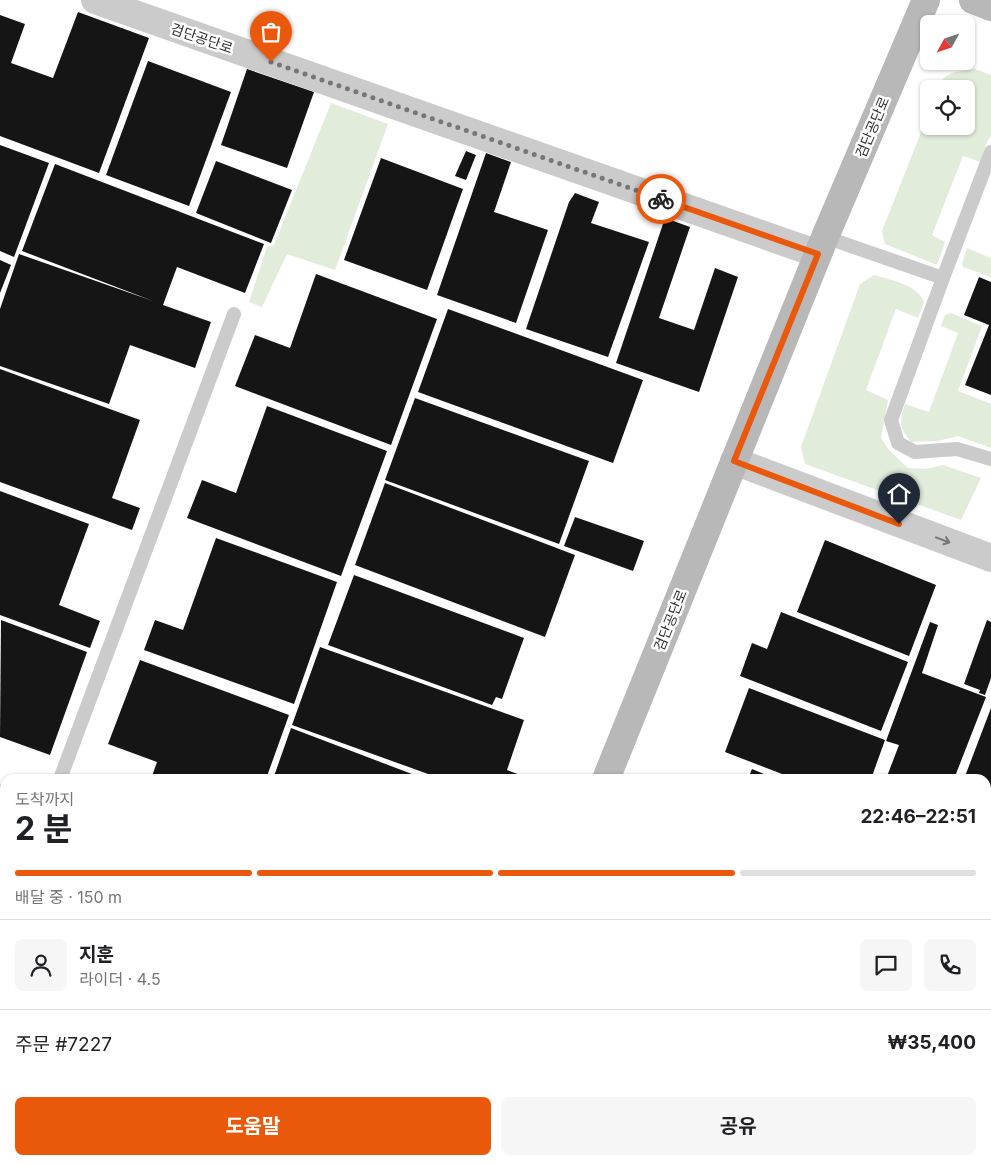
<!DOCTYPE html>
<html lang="ko">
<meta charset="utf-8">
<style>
:root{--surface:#fff;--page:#f6f6f6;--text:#202124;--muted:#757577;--line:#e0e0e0;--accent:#ea580c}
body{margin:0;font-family:Inter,"Noto Sans KR",sans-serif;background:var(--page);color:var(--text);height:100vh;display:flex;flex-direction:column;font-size:19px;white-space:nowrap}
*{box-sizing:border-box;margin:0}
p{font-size:16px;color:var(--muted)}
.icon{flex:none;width:28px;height:28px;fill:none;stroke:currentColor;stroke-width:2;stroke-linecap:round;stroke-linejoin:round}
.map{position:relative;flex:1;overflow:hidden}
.panel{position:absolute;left:0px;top:774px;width:991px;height:391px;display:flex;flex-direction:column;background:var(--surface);border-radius:15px 15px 0 0;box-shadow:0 1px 4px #0004}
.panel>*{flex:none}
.needle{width:32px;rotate:230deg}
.buttons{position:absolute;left:920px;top:15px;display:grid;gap:10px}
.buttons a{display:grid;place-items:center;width:55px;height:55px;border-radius:8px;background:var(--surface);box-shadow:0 1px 4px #0004;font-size:25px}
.pin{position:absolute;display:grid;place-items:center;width:42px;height:42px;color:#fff;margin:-51px -21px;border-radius:50% 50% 50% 0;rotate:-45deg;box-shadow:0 0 5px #0007}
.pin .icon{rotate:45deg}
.courier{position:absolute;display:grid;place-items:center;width:50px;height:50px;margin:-25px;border:4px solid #ea580c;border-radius:50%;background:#fff;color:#222;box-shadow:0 1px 6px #0007}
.overview em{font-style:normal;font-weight:700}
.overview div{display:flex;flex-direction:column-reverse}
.overview{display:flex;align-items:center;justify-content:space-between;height:85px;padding:0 15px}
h1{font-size:32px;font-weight:700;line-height:38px}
.bar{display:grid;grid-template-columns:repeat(4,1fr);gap:8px 5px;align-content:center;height:60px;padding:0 15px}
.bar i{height:6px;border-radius:4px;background:var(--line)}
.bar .selected{background:var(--accent)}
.bar p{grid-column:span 4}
.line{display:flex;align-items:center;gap:12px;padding:0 15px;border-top:1px solid var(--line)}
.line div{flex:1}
.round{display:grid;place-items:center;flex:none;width:52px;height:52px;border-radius:8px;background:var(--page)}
.cta{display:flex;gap:10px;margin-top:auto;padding:10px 15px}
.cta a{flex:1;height:58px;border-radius:8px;background:var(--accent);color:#fff;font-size:20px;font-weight:700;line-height:58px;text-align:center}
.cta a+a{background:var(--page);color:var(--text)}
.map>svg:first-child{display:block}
</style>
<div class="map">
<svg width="991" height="1164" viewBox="0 0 991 1164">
<rect width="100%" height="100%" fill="#fff"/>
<g fill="#e2ecdb">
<path d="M 975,69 L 991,75 L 991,136 L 987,142 L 980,162 L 963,156 L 932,235 L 945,242 L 937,265 L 885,244 L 882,231 L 929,112 L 929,126 L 966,126 L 966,89 L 938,89 C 945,70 957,72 975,69 Z"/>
<path d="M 331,103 L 388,124 L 335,270 L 287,254 L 262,307 L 249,302 L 267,247 L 274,245 Z"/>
<path d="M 967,248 L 991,258 L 991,277 L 963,267 L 962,264 Z"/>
<path d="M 874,275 C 890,280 917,284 924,302 L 918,318 L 896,309 L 866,390 L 888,400 L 881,438 L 889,450 L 908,468 L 926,469 L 943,465 L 981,478 L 961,520 L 805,464 L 801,447 L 860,284 Z"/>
<path d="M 951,313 L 982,326 L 958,391 L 991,404 L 991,448 L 958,436 L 938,441 L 911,442 C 899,426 899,424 905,404 L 929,412 L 958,333 L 941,326 L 945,315 Z"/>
</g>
<g fill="#151515">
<path d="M 78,12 L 149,38 L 99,173 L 0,136 L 0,15 L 25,24 L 11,63 L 53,78 Z"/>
<path d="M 148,61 L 231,92 L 189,206 L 106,175 Z"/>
<path d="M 247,69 L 314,92 L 287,168 L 221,145 Z"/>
<path d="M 0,145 L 49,163 L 14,257 L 0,251 Z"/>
<path d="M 466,151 L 476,155 L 466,180 L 455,176 Z"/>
<path d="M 486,153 L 511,162 L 494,212 L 548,230 L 516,323 L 437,295 Z"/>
<path d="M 381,158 L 463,189 L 427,290 L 344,260 Z"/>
<path d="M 216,161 L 292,190 L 271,243 L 196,213 Z"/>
<path d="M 55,164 L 264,244 L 245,293 L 177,267 L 163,305 L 211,322 L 195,368 L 130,345 L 109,404 L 0,366 L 0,309 L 19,254 L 153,301 L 22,251 Z"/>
<path d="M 575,193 L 599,202 L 591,223 L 649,242 L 608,357 L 526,329 L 569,202 Z"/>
<path d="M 665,218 L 690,227 L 659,318 L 694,330 L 715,268 L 738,277 L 699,392 L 616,363 Z"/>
<path d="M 0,260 L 11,265 L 0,293 Z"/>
<path d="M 316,274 L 437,319 L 391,445 L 235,386 L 255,335 L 290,348 Z"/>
<path d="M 979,277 L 991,282 L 991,395 L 965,385 L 989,325 L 964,315 Z"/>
<path d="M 448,309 L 643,380 L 613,463 L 418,392 Z"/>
<path d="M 0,369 L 140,420 L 112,498 L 140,508 L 132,530 L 0,482 Z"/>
<path d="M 415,398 L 589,461 L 559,544 L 385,480 Z"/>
<path d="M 267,406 L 387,451 L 341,576 L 187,518 L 202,480 L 236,493 Z"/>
<path d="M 385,483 L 575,555 L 545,637 L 355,565 Z"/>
<path d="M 0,491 L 89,524 L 59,605 L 100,621 L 90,648 L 0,615 Z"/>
<path d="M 575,517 L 644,541 L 633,571 L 564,546 Z"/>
<path d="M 216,538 L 337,582 L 294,704 L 144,650 L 155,620 L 183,630 Z"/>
<path d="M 825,540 L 936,585 L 909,656 L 797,612 Z"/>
<path d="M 354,575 L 524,638 L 502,699 L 496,697 L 492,705 L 328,645 Z"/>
<path d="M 781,612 L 908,662 L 881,731 L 740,676 L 752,643 L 767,649 Z"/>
<path d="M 1,620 L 87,652 L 50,755 L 0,737 Z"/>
<path d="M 987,620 L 991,622 L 991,678 L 985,695 L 979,693 L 980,690 L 964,684 Z"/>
<path d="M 930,622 L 938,625 L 922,673 L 986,697 L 954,779 L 886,779 L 899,745 L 886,741 Z"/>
<path d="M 320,647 L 524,720 L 507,770 L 523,776 L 522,779 L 442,779 L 292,725 Z"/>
<path d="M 140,660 L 289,715 L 266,779 L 151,779 L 157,762 L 108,744 Z"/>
<path d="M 749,688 L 885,740 L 871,779 L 795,779 L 725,752 Z"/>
<path d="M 991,708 L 991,879 L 986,877 L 986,779 L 964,779 Z"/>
<path d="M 291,728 L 425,779 L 273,779 Z"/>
<path d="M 752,769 L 776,779 L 748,779 Z"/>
<path d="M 986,881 L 991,883 L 991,1024 L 986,1036 Z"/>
<path d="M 5,989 L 5,1030 L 0,1028 L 0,1002 Z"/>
<path d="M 0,1033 L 5,1035 L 5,1149 L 0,1147 Z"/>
<path d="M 986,1053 L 991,1054 L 991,1125 L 986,1123 Z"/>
<path d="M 50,1160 L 143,1160 L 141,1164 L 48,1164 Z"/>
<path d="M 149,1160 L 343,1160 L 353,1164 L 147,1164 Z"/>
<path d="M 353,1160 L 374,1160 L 372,1164 L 363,1164 Z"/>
<path d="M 377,1160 L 411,1160 L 410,1164 L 375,1164 Z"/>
<path d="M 504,1160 L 541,1160 L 539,1164 L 503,1164 Z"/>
<path d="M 561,1160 L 637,1160 L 635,1164 L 560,1164 Z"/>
</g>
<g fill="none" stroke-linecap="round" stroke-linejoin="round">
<g stroke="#cbcbcb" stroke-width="14">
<path d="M 991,152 L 943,278 L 891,420 L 898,443 L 915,452 L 957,449 L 991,459"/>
<path d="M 825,237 L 943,278"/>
<path d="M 60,779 L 234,314"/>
<path d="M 0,791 L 5,793"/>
<path d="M 0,938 L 5,925"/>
</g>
<g stroke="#cbcbcb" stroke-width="28">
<path d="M 95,0 L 818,254"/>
<path d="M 734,461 L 991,558"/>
</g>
<path stroke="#cbcbcb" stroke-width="28" d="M 978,1160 L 988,1164"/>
<g stroke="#b8b8b8" stroke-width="28">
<path d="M 973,0 L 991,7"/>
<path d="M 606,779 L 825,237 L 926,0"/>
<path d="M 453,1164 L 455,1160"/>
</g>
</g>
<defs><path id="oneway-shaft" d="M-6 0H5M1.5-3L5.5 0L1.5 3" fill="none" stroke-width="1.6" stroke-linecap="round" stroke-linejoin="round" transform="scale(1.25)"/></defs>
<use stroke="#757575" href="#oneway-shaft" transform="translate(943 540) rotate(21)"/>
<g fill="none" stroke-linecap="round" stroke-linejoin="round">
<path stroke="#777" stroke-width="5" stroke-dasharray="0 9" d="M 271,62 L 661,199"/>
<path stroke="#ea580c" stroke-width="6" d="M 661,199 L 818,254 L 734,461 L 899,524"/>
</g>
<g text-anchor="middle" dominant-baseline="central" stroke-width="5" stroke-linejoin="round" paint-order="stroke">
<g font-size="14" fill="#2e2e2e" stroke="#fff">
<text transform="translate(202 38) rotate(19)">검단공단로</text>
<text transform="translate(872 127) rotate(-67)">검단공단로</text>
<text transform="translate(670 620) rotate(-68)">검단공단로</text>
</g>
</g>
</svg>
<div class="buttons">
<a><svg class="needle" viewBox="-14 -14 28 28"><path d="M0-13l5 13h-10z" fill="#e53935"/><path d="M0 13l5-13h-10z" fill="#757577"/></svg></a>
<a><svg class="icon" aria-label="locate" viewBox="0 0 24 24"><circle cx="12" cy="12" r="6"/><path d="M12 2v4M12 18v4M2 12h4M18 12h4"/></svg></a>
</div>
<div class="pin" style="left:271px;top:62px;background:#ea580c"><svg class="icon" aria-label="bag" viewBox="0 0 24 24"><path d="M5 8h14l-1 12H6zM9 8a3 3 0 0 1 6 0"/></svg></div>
<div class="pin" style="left:899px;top:524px;background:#1f2937"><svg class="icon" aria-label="home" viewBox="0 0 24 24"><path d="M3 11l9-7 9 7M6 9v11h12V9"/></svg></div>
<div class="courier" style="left:661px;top:199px"><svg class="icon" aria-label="bike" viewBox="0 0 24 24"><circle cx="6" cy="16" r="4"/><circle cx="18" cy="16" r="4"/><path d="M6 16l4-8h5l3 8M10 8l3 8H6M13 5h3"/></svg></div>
<section class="panel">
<div class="overview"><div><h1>2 분</h1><p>도착까지</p></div><em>22:46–22:51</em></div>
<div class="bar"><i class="selected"></i><i class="selected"></i><i class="selected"></i><i></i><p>배달 중 · 150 m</p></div>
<div class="line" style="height:90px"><a class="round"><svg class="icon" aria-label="person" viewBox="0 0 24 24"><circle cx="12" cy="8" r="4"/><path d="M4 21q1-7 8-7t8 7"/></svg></a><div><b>지훈</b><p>라이더 · 4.5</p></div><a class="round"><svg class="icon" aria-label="chat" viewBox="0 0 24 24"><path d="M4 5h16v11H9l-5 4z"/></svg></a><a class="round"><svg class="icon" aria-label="phone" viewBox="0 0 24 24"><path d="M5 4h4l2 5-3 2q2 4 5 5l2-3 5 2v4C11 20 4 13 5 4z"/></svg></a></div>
<div class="line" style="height:65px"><div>주문 #7227</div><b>₩35,400</b></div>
<div class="cta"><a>도움말</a><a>공유</a></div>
</section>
</div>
